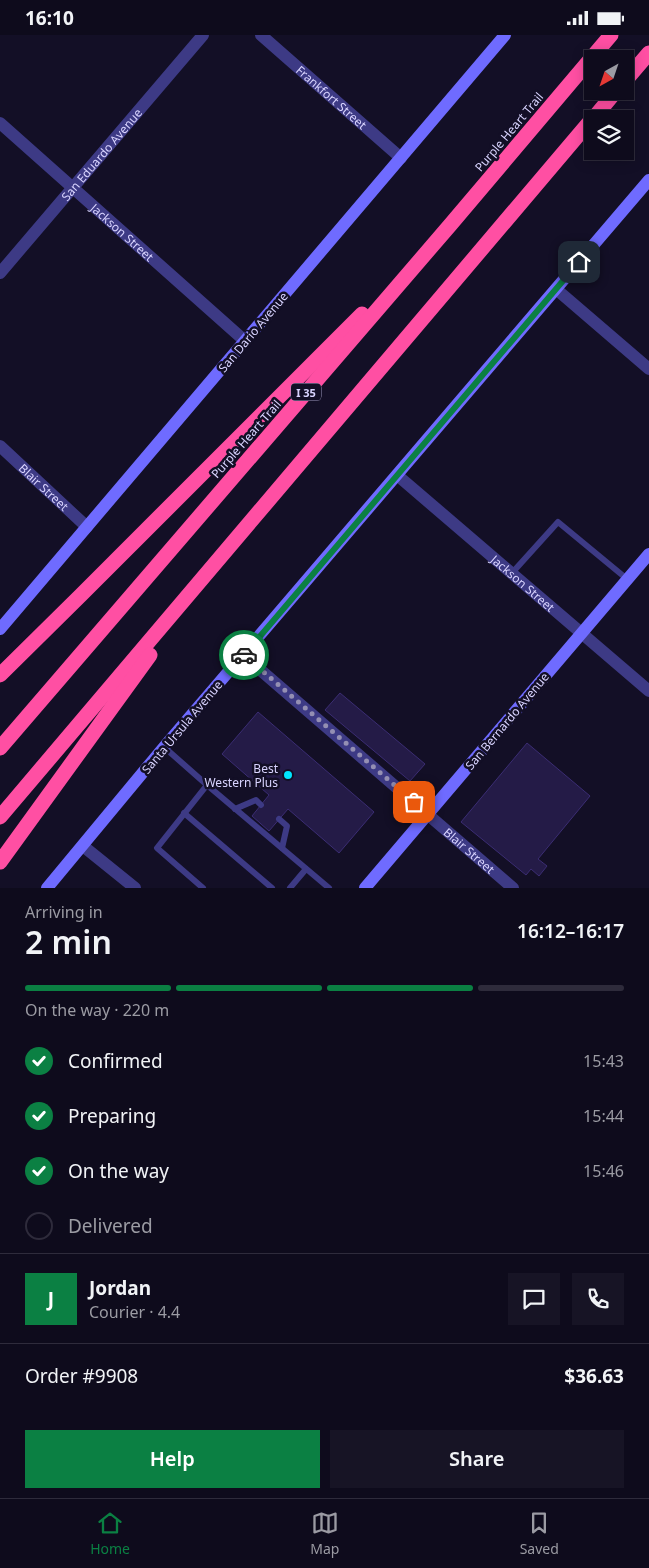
<!DOCTYPE html>
<meta charset="utf-8">
<style>
:root{--surface:#0e0b1c;--page:#171425;--text:#f1f3f6;--muted:#9b9ba3;--line:#2e2b3b;--accent:#0b8043}
body{margin:0;font-family:"Noto Sans",sans-serif;background:var(--page);color:var(--text);height:100vh;display:flex;flex-direction:column;font-size:19px;white-space:nowrap}
*{box-sizing:border-box;margin:0}
p{font-size:16px;color:var(--muted)}
.icon{flex:none;width:28px;height:28px;fill:none;stroke:currentColor;stroke-width:2;stroke-linecap:round;stroke-linejoin:round}
.map{position:relative;height:853px;overflow:hidden}
.details{display:flex;flex-direction:column;background:var(--surface);flex:1}
.details>*{flex:none}
.needle{width:32px;rotate:220deg}
.controls{position:absolute;left:584px;top:15px;display:grid;gap:10px}
.controls a{display:grid;place-items:center;width:50px;height:50px;border-radius:0px;background:var(--surface);box-shadow:0 2px 12px #0003,0 0 0 1px var(--line);font-size:25px}
.pin{position:absolute;display:grid;place-items:center;width:42px;height:42px;color:#fff;margin:-21px;border-radius:10px;box-shadow:0 2px 8px #0006}
.courier{position:absolute;display:grid;place-items:center;width:50px;height:50px;margin:-25px;border:4px solid #0b8043;border-radius:50%;background:#fff;color:#222;box-shadow:0 1px 6px #0007}
.head em{font-style:normal;font-weight:600}
.head div{display:flex;flex-direction:column-reverse}
.head{display:flex;align-items:center;justify-content:space-between;height:85px;padding:0 25px}
h1{font-size:32px;font-weight:600;line-height:38px}
.bar{display:grid;grid-template-columns:repeat(4,1fr);gap:8px 5px;align-content:center;height:60px;padding:0 25px}
.bar i{height:6px;border-radius:4px;background:var(--line)}
.bar .active{background:var(--accent)}
.bar p{grid-column:span 4}
.line{display:flex;align-items:center;gap:12px;padding:0 25px;border-top:1px solid var(--line)}
.line div{flex:1}
.round{display:grid;place-items:center;flex:none;width:52px;height:52px;border-radius:0px;background:var(--page)}
ol{padding:0 25px;list-style:none}
li{display:flex;align-items:center;gap:15px;height:55px}
li p{margin-inline-start:auto}
li .icon{padding:5px;border-radius:50%;background:var(--accent);color:#fff;stroke-width:4}
li:last-child{color:var(--muted)}
li i{width:28px;height:28px;border:2px solid var(--line);border-radius:50%}
.primary-button{display:flex;gap:10px;margin-top:auto;padding:10px 25px}
.primary-button a{flex:1;height:58px;border-radius:0px;background:var(--accent);color:#fff;font-size:20px;font-weight:600;line-height:58px;text-align:center}
.primary-button a+a{background:var(--page);color:var(--text)}
.status{display:flex;justify-content:space-between;align-items:center;height:35px;padding:0 25px;background:var(--surface);direction:ltr}
.status svg{height:14px;fill:currentColor}
.tabs{display:flex;justify-content:space-around;align-items:center;height:70px;border-top:1px solid var(--line);background:var(--surface);font-size:14px;color:var(--muted)}
.tabs a{display:grid;justify-items:center;gap:2px}
.tabs .active{color:var(--accent)}
.map>svg:first-child{display:block}
</style>
<div class="status"><b>16:10</b><svg viewBox="0 0 49 12"><path d="M0 12V9h3v3zM5 12V6h3v6zM10 12V3h3v9zM15 12V0h3v12zM26 1h20v11H26zM47 4h2v5h-2z"/></svg></div>
<div class="map">
<svg width="649" height="853" viewBox="0 0 649 853">
<rect width="100%" height="100%" fill="#130f26"/>
<g fill="#241b47" stroke="#3b2d73">
<path d="M 340,658 L 425,729 L 410,746 L 325,675 Z"/>
<path d="M 258,677 L 374,777 L 339,818 L 288,774 L 269,796 L 252,781 L 269,760 L 222,719 Z"/>
<path d="M 527,708 L 590,761 L 538,824 L 547,831 L 539,841 L 531,834 L 526,840 L 461,787 Z"/>
</g>
<g fill="none" stroke-linecap="round" stroke-linejoin="round">
<g stroke="#3d3a85" stroke-width="6">
<path d="M 512,538 L 558,487 L 627,544"/>
<path d="M 164,712 L 207,750"/>
<path d="M 235,774 L 256,765 L 261,770"/>
<path d="M 184,778 L 272,853"/>
<path d="M 279,784 L 287,791 L 282,813"/>
<path d="M 203,853 L 157,813 L 207,750 L 329,853"/>
<path d="M 290,853 L 306,834"/>
</g>
<g stroke="#3d3a85" stroke-width="12">
<path id="s1" d="M 261,0 L 401,123"/>
<path id="s2" d="M 0,88 L 245,306"/>
<path id="s3" d="M 0,238 L 203,0"/>
<path d="M 556,254 L 649,334"/>
<path id="s4" d="M 0,411 L 87,492"/>
<path id="s5" d="M 397,440 L 649,656"/>
<path id="s6" d="M 243,620 L 513,853"/>
<path d="M 83,811 L 135,853"/>
</g>
<g stroke="#6f6bff" stroke-width="12">
<path d="M 0,594 L 505,0"/>
<path d="M 47,853 L 164,712 L 649,145"/>
<path d="M 365,853 L 649,519"/>
</g>
<g stroke="#ff4fa3" stroke-width="15">
<path d="M 625,46 L 649,18"/>
<path d="M 593,84 L 616,56"/>
<path d="M 0,640 L 81,560 L 362,279"/>
<path d="M 0,713 L 451,189 L 611,0"/>
<path d="M 0,782 L 592,84"/>
<path d="M 0,827 L 150,620"/>
</g>
</g>
<g fill="none" stroke-linecap="round" stroke-linejoin="round">
<path stroke="#948fb3" stroke-width="5" stroke-dasharray="0 9" d="M 244,620 L 414,767"/>
<path stroke="#0b8043" stroke-width="6" d="M 244,620 L 579,227"/>
</g>
<circle fill="#00e5ff" stroke="#130f26" stroke-width="2" cx="288" cy="740" r="5"/>
<g text-anchor="middle" dominant-baseline="central" stroke-width="5" stroke-linejoin="round" paint-order="stroke">
<rect fill="#130f26" stroke="#9e99be" stroke-width="1" x="291" y="348.5" width="30" height="17" rx="4"/>
<g font-size="11" font-weight="bold" fill="#d9d4ff">
<text x="306" y="357">I 35</text>
</g>
<g font-size="12" fill="#d9d4ff" stroke="#130f26">
<text stroke="none"><textPath href="#s1" startOffset="94">Frankfort Street</textPath></text>
<text transform="translate(509 97) rotate(-50)">Purple Heart Trail</text>
<text stroke="none"><textPath href="#s3" startOffset="156">San Eduardo Avenue</textPath></text>
<text stroke="none"><textPath href="#s2" startOffset="164">Jackson Street</textPath></text>
<text transform="translate(253 297) rotate(-50)">San Dario Avenue</text>
<text transform="translate(246 404) rotate(-49)">Purple Heart Trail</text>
<text stroke="none"><textPath href="#s4" startOffset="60">Blair Street</textPath></text>
<text stroke="none"><textPath href="#s5" startOffset="166">Jackson Street</textPath></text>
<text transform="translate(507 686) rotate(-50)">San Bernardo Avenue</text>
<text transform="translate(182 692) rotate(-50)">Santa Ursula Avenue</text>
<text stroke="none"><textPath href="#s6" startOffset="299">Blair Street</textPath></text>
</g>
<g font-size="12" fill="#d9d4ff" stroke="#130f26" text-anchor="end">
<text x="278" y="733">Best<tspan x="278" dy="14">Western Plus</tspan></text>
</g>
</g>
</svg>
<div class="controls">
<a><svg class="needle" viewBox="-14 -14 28 28"><path d="M0-13l5 13h-10z" fill="#e53935"/><path d="M0 13l5-13h-10z" fill="#9b9ba3"/></svg></a>
<a><svg class="icon" aria-label="layers" viewBox="0 0 24 24"><path d="M12 4l9 5-9 5-9-5zM3 14l9 5 9-5"/></svg></a>
</div>
<div class="pin" style="left:414px;top:767px;background:#ea580c"><svg class="icon" aria-label="bag" viewBox="0 0 24 24"><path d="M5 8h14l-1 12H6zM9 8a3 3 0 0 1 6 0"/></svg></div>
<div class="pin" style="left:579px;top:227px;background:#1f2937"><svg class="icon" aria-label="home" viewBox="0 0 24 24"><path d="M3 11l9-7 9 7M6 9v11h12V9"/></svg></div>
<div class="courier" style="left:244px;top:620px"><svg class="icon" aria-label="car" viewBox="0 0 24 24"><path d="M5 17H2v-5l4-1 3-4h7l3 4 3 1v5h-3M9 17h6M6 11h13"/><circle cx="7" cy="17" r="2"/><circle cx="17" cy="17" r="2"/></svg></div>
</div>
<section class="details">
<div class="head"><div><h1>2 min</h1><p>Arriving in</p></div><em>16:12–16:17</em></div>
<div class="bar"><i class="active"></i><i class="active"></i><i class="active"></i><i></i><p>On the way · 220 m</p></div>
<ol>
<li><svg class="icon" aria-label="check" viewBox="0 0 24 24"><path d="M5 12l5 5 9-10"/></svg>Confirmed<p>15:43</p></li>
<li><svg class="icon" aria-label="check" viewBox="0 0 24 24"><path d="M5 12l5 5 9-10"/></svg>Preparing<p>15:44</p></li>
<li><svg class="icon" aria-label="check" viewBox="0 0 24 24"><path d="M5 12l5 5 9-10"/></svg>On the way<p>15:46</p></li>
<li><i></i>Delivered</li>
</ol>
<div class="line" style="height:90px"><b class="round" style="background:var(--accent);color:#fff">J</b><div><b>Jordan</b><p>Courier · 4.4</p></div><a class="round"><svg class="icon" aria-label="chat" viewBox="0 0 24 24"><path d="M4 5h16v11H9l-5 4z"/></svg></a><a class="round"><svg class="icon" aria-label="phone" viewBox="0 0 24 24"><path d="M5 4h4l2 5-3 2q2 4 5 5l2-3 5 2v4C11 20 4 13 5 4z"/></svg></a></div>
<div class="line" style="height:65px"><div>Order #9908</div><b>$36.63</b></div>
<div class="primary-button"><a>Help</a><a>Share</a></div>
</section>
<nav class="tabs">
<a class="active"><svg class="icon" aria-label="home" viewBox="0 0 24 24"><path d="M3 11l9-7 9 7M6 9v11h12V9"/></svg>Home</a>
<a><svg class="icon" aria-label="map" viewBox="0 0 24 24"><path d="M3 6l6-2 6 2 6-2v14l-6 2-6-2-6 2zM9 4v14M15 6v14"/></svg>Map</a>
<a><svg class="icon" aria-label="saved" viewBox="0 0 24 24"><path d="M7 4h10v16l-5-4-5 4z"/></svg>Saved</a>
</nav>
